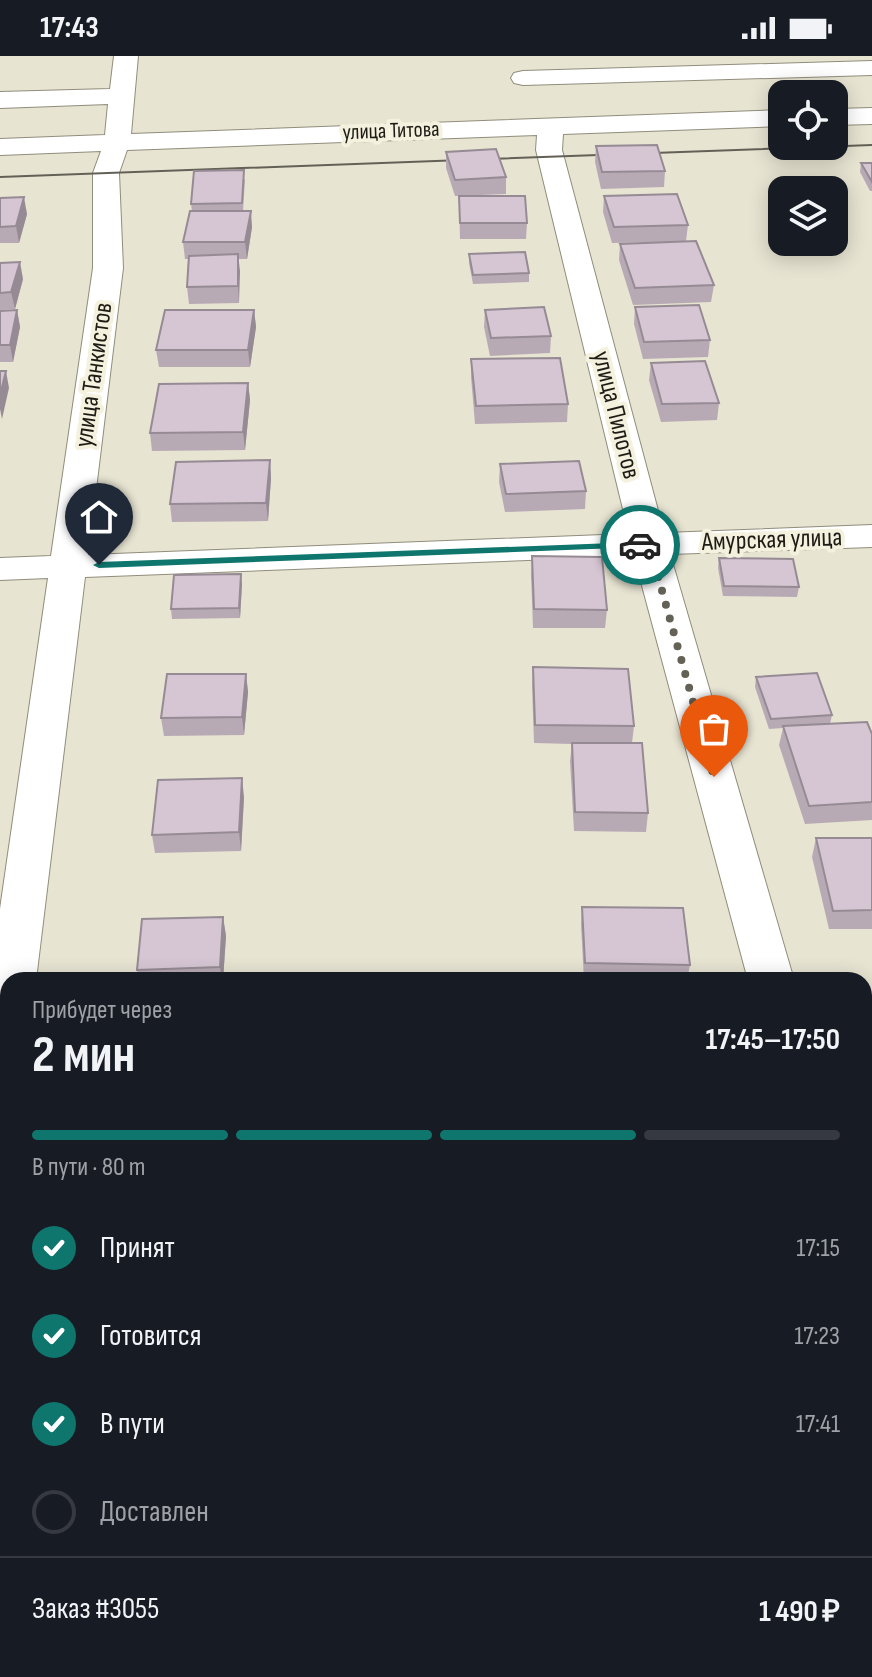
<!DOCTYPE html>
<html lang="ru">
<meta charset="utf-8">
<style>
:root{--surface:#171b24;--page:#242831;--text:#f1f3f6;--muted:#9ea1a6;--line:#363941;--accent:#0f766e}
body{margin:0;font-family:"Sofia Sans Condensed",sans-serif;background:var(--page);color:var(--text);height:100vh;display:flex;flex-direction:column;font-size:30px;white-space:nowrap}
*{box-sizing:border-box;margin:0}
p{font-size:26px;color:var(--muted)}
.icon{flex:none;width:44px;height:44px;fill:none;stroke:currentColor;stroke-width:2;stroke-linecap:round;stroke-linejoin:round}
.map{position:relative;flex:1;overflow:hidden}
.panel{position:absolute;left:0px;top:916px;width:872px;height:706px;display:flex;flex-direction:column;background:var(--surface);border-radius:24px 24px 0 0;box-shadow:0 4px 20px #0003}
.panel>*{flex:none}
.tools{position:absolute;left:768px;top:24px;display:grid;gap:16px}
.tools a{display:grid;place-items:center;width:80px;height:80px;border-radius:16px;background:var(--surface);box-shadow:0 4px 20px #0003;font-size:40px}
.pin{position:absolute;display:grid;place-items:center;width:68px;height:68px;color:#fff;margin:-82px -34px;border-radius:50% 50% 50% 0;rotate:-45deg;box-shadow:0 0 8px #0007}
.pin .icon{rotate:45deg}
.courier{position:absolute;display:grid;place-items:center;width:80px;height:80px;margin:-40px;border:6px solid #0f766e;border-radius:50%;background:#fff;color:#222;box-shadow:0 2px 10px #0007}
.summary em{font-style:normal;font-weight:700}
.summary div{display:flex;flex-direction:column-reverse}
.summary{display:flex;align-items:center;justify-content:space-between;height:136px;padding:0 32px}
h1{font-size:52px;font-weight:700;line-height:60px}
.bar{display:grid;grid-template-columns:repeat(4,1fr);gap:12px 8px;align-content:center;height:96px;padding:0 32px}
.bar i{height:10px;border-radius:6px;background:var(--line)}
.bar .on{background:var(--accent)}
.bar p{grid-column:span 4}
.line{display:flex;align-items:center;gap:20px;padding:0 32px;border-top:2px solid var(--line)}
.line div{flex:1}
ol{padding:0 32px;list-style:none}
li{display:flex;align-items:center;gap:24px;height:88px}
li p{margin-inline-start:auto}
li .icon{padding:8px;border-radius:50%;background:var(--accent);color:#fff;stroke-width:4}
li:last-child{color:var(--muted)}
li i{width:44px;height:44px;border:4px solid var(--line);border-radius:50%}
.status{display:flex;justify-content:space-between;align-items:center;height:56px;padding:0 40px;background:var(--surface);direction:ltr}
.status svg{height:22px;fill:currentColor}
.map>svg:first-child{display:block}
</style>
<div class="status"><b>17:43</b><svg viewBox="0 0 49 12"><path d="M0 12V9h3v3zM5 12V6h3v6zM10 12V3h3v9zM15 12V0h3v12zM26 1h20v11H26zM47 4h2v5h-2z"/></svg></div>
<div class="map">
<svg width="872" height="1621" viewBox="0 0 872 1621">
<rect width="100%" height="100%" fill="#e7e4d2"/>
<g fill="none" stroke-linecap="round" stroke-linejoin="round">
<g stroke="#908d7c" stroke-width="2">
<g id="minor">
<path d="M 114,0 L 138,0 L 131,78 L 782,54 L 782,70 L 563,78 L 562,94 L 664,477 L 872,469 L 872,491 L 670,498 L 794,924 L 748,924 L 634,500 L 85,521 L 36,924 L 8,924 L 8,1034 L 0,1037 L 0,942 L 7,940 L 0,938 L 0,853 L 48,522 L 0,524 L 0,502 L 51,500 L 93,212 L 93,117 L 101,95 L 0,99 L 0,83 L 105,79 L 108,48 L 0,52 L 0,36 L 110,33 ZM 537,79 L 536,94 L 629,478 L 88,499 L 123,212 L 119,117 L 127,94 Z"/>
<path d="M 872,5 L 872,19 L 523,29 L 514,27 L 511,22 L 514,17 L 523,15 Z"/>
<path d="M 872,52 L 872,68 L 834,69 L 834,53 Z"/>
<path d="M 864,1232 L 872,1235 L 872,1311 L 864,1308 Z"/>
<path d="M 8,1335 L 8,1389 L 0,1390 L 0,1336 Z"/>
</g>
</g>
<use href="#minor" fill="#fff" fill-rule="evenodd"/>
<path stroke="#636156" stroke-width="2" d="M 0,121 L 872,89"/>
</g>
<g fill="#b8aab5">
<path d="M 596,90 L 665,115 L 664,131 L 601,133 L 595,106 Z"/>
<path d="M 446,96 L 506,121 L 506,138 L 455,140 L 446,112 Z"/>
<path d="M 861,107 L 872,107 L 872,135 L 870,135 L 860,116 Z"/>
<path d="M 245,123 L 243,155 L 252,171 L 247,203 L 239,203 L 239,247 L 189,248 L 187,231 L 188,203 L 185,203 L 183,186 L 192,155 L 191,148 Z"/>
<path d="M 459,140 L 527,167 L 526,183 L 460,183 Z"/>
<path d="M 604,140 L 688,169 L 686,185 L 714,229 L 711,246 L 633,249 L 619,204 L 620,188 L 666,186 L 612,187 L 603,156 Z"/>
<path d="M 0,142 L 27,158 L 19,187 L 0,187 Z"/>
<path d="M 469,198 L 529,217 L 529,226 L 473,228 L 469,207 Z"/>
<path d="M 0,207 L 23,223 L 15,253 L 0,254 Z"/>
<path d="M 635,251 L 710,284 L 708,301 L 643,303 L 634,268 Z"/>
<path d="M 17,254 L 20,271 L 13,306 L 0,306 L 0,255 Z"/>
<path d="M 254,254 L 256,271 L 250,311 L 159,311 L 156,294 Z"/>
<path d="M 485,254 L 551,280 L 550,297 L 490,300 L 484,271 Z"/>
<path d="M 471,303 L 568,348 L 567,366 L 475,368 L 471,321 Z"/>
<path d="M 651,307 L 719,347 L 717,364 L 661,366 L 649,324 Z"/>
<path d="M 248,327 L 250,344 L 245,394 L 152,395 L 150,377 Z"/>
<path d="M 270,404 L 271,422 L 268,465 L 172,466 L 170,448 Z"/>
<path d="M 500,408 L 586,435 L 585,453 L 505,456 L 499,426 Z"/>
<path d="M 532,500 L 607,554 L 605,572 L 533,572 L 531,519 Z"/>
<path d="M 719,502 L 799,531 L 797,541 L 723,540 L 718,512 Z"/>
<path d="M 242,528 L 240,562 L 172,563 L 171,553 Z"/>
<path d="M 533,611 L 634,670 L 632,687 L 648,757 L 646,776 L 574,775 L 570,705 L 572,688 L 534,687 L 532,630 Z"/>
<path d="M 246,618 L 248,636 L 244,679 L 164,680 L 161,662 Z"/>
<path d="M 756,621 L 832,659 L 830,668 L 872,678 L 872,764 L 805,768 L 779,689 L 783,672 L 769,673 L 755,631 Z"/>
<path d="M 244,741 L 241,795 L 155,797 L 152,779 Z"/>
<path d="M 816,782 L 872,782 L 872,873 L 829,873 L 812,801 Z"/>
<path d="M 582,851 L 690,909 L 687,924 L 584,924 L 581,869 Z"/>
<path d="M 223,861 L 226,880 L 223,924 L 139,924 L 137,914 Z"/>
<path d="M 872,939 L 872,1031 L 864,1006 L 864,940 Z"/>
<path d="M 745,1614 L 843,1614 L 845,1621 L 743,1621 Z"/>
</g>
<g fill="#968b94">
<path d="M 24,141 L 27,158 L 19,187 L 16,170 Z"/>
<path d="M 251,155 L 252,171 L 247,203 L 245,186 Z"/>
<path d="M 238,198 L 240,215 L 239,247 L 238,230 Z"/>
<path d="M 20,206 L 23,223 L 15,253 L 11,236 Z"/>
<path d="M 17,254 L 20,271 L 13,306 L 10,289 Z"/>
<path d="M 254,254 L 256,271 L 250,311 L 248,294 Z"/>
<path d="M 6,315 L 9,332 L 2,363 L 0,353 L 0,339 Z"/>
<path d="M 248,327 L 250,344 L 245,394 L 243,376 Z"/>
<path d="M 270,404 L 271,422 L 268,465 L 266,447 Z"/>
<path d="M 241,518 L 242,528 L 240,562 L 239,552 Z"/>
<path d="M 246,618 L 248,636 L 244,679 L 242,661 Z"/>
<path d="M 242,722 L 244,741 L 241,795 L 239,776 Z"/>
<path d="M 223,861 L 226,880 L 223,924 L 222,924 L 220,911 Z"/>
</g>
<g fill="#d6c6d3" stroke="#968b94" stroke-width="2">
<path d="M 657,89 L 665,115 L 602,116 L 596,90 Z"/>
<path d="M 496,93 L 506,121 L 455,124 L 446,96 Z"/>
<path d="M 861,107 L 872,107 L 872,126 Z"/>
<path d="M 244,114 L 242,147 L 191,148 L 194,115 Z"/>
<path d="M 677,138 L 688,169 L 614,171 L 604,140 Z"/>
<path d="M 459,140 L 525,140 L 527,167 L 460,167 Z"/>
<path d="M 24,141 L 16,170 L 0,171 L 0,142 Z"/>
<path d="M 190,155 L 251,155 L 245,186 L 183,186 Z"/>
<path d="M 696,185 L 714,229 L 635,232 L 620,188 Z"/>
<path d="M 525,196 L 529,217 L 473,219 L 469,198 Z"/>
<path d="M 238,198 L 238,230 L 187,231 L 189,200 Z"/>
<path d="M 20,206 L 11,236 L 0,237 L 0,207 Z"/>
<path d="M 699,249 L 710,284 L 644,286 L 635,251 Z"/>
<path d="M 544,251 L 551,280 L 491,282 L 485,254 Z"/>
<path d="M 17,254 L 10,289 L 0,289 L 0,255 Z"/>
<path d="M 165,254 L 254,254 L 248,294 L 156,294 Z"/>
<path d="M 560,302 L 568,348 L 476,350 L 471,303 Z"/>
<path d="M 705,305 L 719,347 L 662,348 L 651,307 Z"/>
<path d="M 0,315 L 6,315 L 0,339 Z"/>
<path d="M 248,327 L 243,376 L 150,377 L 159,328 Z"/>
<path d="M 270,404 L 266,447 L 170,448 L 176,406 Z"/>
<path d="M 579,405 L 586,435 L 506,438 L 500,408 Z"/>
<path d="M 532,500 L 602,501 L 607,554 L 534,553 Z"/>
<path d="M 719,502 L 793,503 L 799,531 L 724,530 Z"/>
<path d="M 241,518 L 239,552 L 171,553 L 174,519 Z"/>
<path d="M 533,611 L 628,613 L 634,670 L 535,669 Z"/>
<path d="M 817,617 L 832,659 L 771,663 L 756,621 Z"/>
<path d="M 167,618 L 246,618 L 242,661 L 161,662 Z"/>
<path d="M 867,666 L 872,678 L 872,746 L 809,750 L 783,670 Z"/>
<path d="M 572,687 L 642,687 L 648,757 L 575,756 Z"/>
<path d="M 242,722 L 239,776 L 152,779 L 158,724 Z"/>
<path d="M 816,782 L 872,782 L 872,854 L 833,855 Z"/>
<path d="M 582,851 L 683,852 L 690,909 L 585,907 Z"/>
<path d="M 223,861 L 220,911 L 137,914 L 142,863 Z"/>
<path d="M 872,939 L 872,996 L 864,972 L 864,940 Z"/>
<path d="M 750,1614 L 843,1614 L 845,1621 L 751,1621 Z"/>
</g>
<path fill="#0f766e" d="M 640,486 L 645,489 L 644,491 L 99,512 L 93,509 L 99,506 Z"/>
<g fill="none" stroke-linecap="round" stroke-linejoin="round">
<path stroke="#646257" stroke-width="8" stroke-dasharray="0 14.4" d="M 640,489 L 649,488 L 714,721"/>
</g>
<g text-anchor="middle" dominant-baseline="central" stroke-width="8" stroke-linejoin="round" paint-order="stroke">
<g font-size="22" fill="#1d1c15" stroke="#f5f1df">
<text transform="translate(391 75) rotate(-2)">улица Титова</text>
</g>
<g font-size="26" fill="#1d1c15" stroke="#f5f1df">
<text transform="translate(94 319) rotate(-82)">улица Танкистов</text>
<text transform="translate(616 359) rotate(76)">улица Пилотов</text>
<text transform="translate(772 484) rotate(-2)">Амурская улица</text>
</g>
</g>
</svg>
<div class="tools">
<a><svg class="icon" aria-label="locate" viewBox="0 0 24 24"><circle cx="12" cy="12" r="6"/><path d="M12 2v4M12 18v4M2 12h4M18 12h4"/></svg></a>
<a><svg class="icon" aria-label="layers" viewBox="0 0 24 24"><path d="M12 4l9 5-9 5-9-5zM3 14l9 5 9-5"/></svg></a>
</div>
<div class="pin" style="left:714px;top:721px;background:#ea580c"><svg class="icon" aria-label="bag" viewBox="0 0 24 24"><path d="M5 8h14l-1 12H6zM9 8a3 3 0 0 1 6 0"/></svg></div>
<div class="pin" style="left:99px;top:509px;background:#1f2937"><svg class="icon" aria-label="home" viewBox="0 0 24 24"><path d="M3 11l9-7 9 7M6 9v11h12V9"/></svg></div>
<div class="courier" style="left:640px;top:489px"><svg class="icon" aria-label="car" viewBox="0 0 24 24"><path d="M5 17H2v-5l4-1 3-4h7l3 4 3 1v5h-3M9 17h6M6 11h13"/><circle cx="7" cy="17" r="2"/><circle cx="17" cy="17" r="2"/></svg></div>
<section class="panel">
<div class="summary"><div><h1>2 мин</h1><p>Прибудет через</p></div><em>17:45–17:50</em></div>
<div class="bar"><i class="on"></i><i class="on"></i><i class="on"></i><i></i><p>В пути · 80 m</p></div>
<ol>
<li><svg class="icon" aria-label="check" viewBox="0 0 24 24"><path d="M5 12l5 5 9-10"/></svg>Принят<p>17:15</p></li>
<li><svg class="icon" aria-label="check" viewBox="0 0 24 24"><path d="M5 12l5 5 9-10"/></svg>Готовится<p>17:23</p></li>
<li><svg class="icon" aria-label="check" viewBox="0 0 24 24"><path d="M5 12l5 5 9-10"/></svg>В пути<p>17:41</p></li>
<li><i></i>Доставлен</li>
</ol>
<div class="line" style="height:104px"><div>Заказ #3055</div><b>1 490 ₽</b></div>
</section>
</div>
